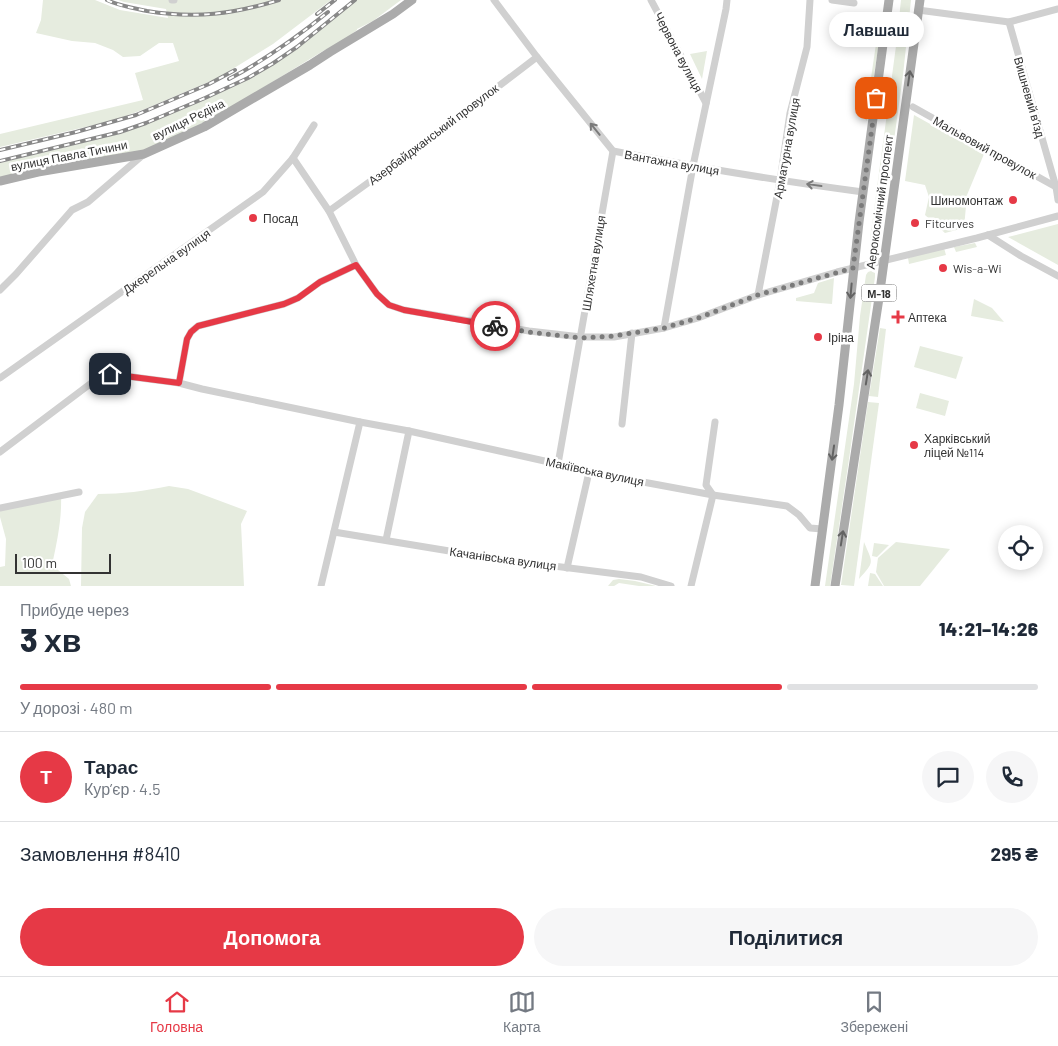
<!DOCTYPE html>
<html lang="uk">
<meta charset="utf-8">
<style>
:root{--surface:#fff;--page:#f6f6f7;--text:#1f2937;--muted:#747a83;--line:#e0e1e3;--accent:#e63946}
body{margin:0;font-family:Barlow,sans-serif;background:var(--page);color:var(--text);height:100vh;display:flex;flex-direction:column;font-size:19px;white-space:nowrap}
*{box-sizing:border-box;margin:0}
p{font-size:16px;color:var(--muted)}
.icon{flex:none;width:28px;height:28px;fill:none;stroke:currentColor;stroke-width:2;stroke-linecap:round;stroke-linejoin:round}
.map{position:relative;height:586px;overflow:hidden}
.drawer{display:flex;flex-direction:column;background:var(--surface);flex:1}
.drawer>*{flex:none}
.tools{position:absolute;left:998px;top:525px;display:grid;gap:10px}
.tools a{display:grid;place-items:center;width:45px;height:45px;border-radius:50%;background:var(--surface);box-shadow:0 2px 12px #0003;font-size:25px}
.scale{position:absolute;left:15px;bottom:12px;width:96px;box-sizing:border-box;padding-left:5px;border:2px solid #333;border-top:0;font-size:14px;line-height:18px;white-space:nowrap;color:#333;-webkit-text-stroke:4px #fff;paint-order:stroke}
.pin{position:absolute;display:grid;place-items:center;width:42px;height:42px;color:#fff;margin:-21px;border-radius:10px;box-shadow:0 2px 8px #0006}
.courier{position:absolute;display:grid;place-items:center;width:50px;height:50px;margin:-25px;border:4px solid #e63946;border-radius:50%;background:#fff;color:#222;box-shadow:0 1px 6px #0007}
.bubble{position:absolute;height:35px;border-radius:18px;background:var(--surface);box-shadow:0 2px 12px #0003;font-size:16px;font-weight:800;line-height:35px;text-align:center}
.head em{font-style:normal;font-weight:800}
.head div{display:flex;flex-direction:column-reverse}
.head{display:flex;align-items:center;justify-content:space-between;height:85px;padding:0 20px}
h1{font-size:32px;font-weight:800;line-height:38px}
.bar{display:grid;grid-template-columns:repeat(4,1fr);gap:8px 5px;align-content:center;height:60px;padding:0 20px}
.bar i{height:6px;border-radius:4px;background:var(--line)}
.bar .active{background:var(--accent)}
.bar p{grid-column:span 4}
.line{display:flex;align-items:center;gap:12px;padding:0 20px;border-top:1px solid var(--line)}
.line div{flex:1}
.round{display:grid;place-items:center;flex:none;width:52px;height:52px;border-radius:26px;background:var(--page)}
.primary-button{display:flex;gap:10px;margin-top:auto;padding:10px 20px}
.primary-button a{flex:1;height:58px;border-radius:30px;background:var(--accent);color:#fff;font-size:20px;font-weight:800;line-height:58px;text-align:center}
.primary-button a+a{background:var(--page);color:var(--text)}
.menu{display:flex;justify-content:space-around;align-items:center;height:70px;border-top:1px solid var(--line);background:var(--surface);font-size:14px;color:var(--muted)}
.menu a{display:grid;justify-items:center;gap:2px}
.menu .active{color:var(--accent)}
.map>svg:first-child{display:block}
</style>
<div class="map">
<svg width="1058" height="586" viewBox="0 0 1058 586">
<rect width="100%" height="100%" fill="#fff"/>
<g fill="#e6ecdf">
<path d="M 43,0 L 95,0 L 120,10 L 168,18 L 166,9 L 124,2 L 118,0 L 331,0 L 273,44 L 218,78 L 145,109 L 111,121 L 0,147 L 0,134 L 143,100 L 135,73 L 179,61 L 173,43 L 159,43 L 140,56 L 123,57 L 113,50 L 95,43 L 72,41 L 36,33 L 41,20 Z"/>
<path d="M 356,0 L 401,0 L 373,21 L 357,29 L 357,30 L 344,40 L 323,51 L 228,109 L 191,129 L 143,152 L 0,181 L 0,163 L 123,133 L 192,105 L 236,85 L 302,45 Z"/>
<path d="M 901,0 L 911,0 L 903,75 L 880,242 L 875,245 L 870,240 L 896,46 Z"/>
<path d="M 880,36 L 867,121 L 865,119 L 877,37 Z"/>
<path d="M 707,51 L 702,79 L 690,54 Z"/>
<path d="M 914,115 L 984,154 L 967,195 L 964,228 L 945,233 L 925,215 L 929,197 L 925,185 L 905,181 Z"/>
<path d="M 1058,224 L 1058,265 L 1008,237 Z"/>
<path d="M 975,243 L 977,247 L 956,252 L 954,247 Z"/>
<path d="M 944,248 L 946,255 L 909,264 L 908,258 Z"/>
<path d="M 871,271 L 875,273 L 875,277 L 848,466 L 830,586 L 825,586 L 854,384 L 860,316 L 866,275 L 868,272 Z"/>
<path d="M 834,278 L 832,304 L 796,301 L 796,298 L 814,293 L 818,283 Z"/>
<path d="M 974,299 L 992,308 L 1004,322 L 971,316 Z"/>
<path d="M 880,328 L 886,329 L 878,397 L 869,396 Z"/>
<path d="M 920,346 L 963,357 L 956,379 L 914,367 Z"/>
<path d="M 920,393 L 949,401 L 945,416 L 916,408 Z"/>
<path d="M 868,402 L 879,403 L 854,586 L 841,585 Z"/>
<path d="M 169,486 L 188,489 L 247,511 L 241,524 L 244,586 L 81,586 L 82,528 L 85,512 L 98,494 C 122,494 145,491 169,486 Z"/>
<path d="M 61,495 C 62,519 57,542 52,565 L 69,579 L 71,586 L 0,586 L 0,567 L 5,566 L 6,539 L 0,517 L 0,511 Z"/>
<path d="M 864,542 C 873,564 875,561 859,579 Z"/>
<path d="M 896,542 L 950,549 L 920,586 L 884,586 L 876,572 L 878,558 Z"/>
<path d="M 874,543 L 889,545 L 877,557 L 872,556 Z"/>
<path d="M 870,573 L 875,574 L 883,586 L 868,586 Z"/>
<path d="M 619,579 L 635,581 L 656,586 L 639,586 L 619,583 L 614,586 L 608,586 L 613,580 Z"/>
</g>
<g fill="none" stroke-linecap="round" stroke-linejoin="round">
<g stroke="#d0d0d0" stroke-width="7">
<path d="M 172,0 L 174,0"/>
<path d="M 494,0 L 537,57 L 613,151 C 696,167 779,181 863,192"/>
<path d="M 651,0 L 706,103"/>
<path d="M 832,0 L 854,3"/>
<path d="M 918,10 L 1009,22 L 1058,9"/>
<path d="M 1009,22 L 1056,187 L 1058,200"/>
<path d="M 913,107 L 1056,187"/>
<path d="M 293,158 L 329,211 L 356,265 L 377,294 L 389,305 L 404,310 L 529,331 L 581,337 L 614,337 L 664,328 L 698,318 L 758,295 L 837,272 L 977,238 L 1058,216"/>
<path d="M 329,211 L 433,136 L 537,57"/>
<path d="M 988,235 L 1021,256 L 1058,276"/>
<path d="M 0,290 L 16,274 L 72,210 L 88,202 L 144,154"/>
<path d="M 758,295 L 780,181 L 790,113 L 807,47 L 810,0"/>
<path d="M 664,328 L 693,166 L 726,9 L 727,0"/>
<path d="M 0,378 L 263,192 L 293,158 L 314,125"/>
<path d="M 179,383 L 187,339 L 191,332 L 198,326 L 284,304 L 298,298 L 320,282 L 356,265"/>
<path d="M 622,424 L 632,333"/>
<path d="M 0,452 L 102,375 L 110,374 L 179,383 L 202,389 L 360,422 L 409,431 L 558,464 L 589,472 L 713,495 L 787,506 L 799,515 L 810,528 L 822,529"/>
<path d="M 558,464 L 613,151"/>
<path d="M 0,508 L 79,492"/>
<path d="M 334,532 L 498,559 L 641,577 L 671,586"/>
<path d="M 386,540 L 409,431"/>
<path d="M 567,568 L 589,472"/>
<path d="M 321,586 L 360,422"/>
<path d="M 691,586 L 713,495 L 706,485 L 715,422"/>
</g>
<g stroke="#ababab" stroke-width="9">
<path d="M 0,181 L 38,172 L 144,154 L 204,127 L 310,65 L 330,52 L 393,14 L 412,0"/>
<path d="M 815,586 L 839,405 L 859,222 L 889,0"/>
<path d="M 835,586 L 879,298 L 920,0"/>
</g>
<g stroke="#888" stroke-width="4">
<g id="rail">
<path d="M 107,0 C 119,6 134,8 147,11 C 196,19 233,14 279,0"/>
<path d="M 317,14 L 335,0"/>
<path d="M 229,79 C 265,60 297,37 328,12"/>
<path d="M 0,150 L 76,132 L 136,115 L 209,84 L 235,70"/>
<path d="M 0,161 L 120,132 L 146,123 L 205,98 L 248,78 L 272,64 L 297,47 L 355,0"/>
</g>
</g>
<use href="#rail" stroke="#fff" stroke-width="2" stroke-dasharray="5.5" stroke-linecap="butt"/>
</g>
<defs><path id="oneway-shaft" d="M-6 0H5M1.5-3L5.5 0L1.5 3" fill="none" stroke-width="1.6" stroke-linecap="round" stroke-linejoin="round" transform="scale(1.25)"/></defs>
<g stroke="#636363">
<use href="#oneway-shaft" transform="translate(909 78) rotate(-82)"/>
<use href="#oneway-shaft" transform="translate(851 291) rotate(95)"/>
<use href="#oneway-shaft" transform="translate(867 377) rotate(-81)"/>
<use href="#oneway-shaft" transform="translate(833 453) rotate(98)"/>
<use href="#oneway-shaft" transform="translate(842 538) rotate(-81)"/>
</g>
<g stroke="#7a7a7a">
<use href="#oneway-shaft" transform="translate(595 129) rotate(-129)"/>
<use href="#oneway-shaft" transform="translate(814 185) rotate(-172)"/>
</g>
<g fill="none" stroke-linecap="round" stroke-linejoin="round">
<path stroke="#7a7a7a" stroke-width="5" stroke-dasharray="0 9" d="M 495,326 L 529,332 L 581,338 L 614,336 L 664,328 L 698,318 L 758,295 L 853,268 L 876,98"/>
<path stroke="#e63946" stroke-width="6" d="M 110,374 L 179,383 L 187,339 L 191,332 L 198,326 L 284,304 L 298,298 L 320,282 L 356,265 L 377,294 L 389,305 L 404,310 L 495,326"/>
</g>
<g fill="#e63946" stroke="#fff" stroke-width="2">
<circle cx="1013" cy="200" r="5"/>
<circle cx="253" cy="218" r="5"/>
<circle cx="915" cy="223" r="5"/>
<circle cx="943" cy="268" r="5"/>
<path d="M895.5 309.5h5v5h5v5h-5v5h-5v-5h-5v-5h5z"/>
<circle cx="818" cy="337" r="5"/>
<circle cx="914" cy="445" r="5"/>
</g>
<g text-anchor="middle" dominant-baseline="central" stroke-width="5" stroke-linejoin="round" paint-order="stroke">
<rect fill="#fff" stroke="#707070" stroke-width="1" x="861.5" y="284.5" width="35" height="17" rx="4"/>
<g font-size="11" font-weight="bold" fill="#333">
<text x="879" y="293">М-18</text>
</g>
<g font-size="12" fill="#333" stroke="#fff">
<text transform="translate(679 52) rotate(62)">Червона вулиця</text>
<text transform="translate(1030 97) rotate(74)">Вишневий в’їзд</text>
<text transform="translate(188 119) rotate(-26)">вулиця Рєдіна</text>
<text transform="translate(433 134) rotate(-37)">Азербайджанський провулок</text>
<text transform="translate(985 147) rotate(29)">Мальвовий провулок</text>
<text transform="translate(786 148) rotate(-80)">Арматурна вулиця</text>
<text transform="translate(69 155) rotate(-11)">вулиця Павла Тичини</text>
<text transform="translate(672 162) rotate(10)">Вантажна вулиця</text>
<text transform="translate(879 202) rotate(-82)">Аерокосмічний проспект</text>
<text transform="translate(166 261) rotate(-35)">Джерельна вулиця</text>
<text transform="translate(593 263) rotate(-81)">Шляхетна вулиця</text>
<text transform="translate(595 471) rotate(12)">Макіївська вулиця</text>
<text transform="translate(503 558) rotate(8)">Качанівська вулиця</text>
</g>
<g font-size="12" fill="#333" stroke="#fff" text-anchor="start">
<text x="1003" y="200" text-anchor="end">Шиномонтаж</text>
<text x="263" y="218">Посад</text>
<text x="925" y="223">Fitcurves</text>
<text x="953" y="268">Wis-a-Wi</text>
<text x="908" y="317">Аптека</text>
<text x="828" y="337">Іріна</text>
<text x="924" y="438">Харківський<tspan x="924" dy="14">ліцей №114</tspan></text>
</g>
</g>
</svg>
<div class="tools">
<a><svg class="icon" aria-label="locate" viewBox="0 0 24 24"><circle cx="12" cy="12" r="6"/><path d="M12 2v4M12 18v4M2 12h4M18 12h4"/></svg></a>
</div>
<div class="scale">100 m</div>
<div class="pin" style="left:876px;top:98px;background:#ea580c"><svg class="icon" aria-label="bag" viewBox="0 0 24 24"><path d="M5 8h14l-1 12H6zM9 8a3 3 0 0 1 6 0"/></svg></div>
<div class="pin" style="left:110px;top:374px;background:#1f2937"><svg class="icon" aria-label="home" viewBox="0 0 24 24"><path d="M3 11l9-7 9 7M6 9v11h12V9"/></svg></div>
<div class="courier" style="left:495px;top:326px"><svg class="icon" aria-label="bike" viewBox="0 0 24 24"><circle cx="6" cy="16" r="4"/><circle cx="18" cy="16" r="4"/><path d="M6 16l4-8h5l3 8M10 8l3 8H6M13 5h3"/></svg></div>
<div class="bubble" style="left:829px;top:12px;width:95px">Лавшаш</div>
</div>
<section class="drawer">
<div class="head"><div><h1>3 хв</h1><p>Прибуде через</p></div><em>14:21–14:26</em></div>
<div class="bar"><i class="active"></i><i class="active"></i><i class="active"></i><i></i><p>У дорозі · 480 m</p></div>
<div class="line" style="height:90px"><b class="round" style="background:var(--accent);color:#fff">Т</b><div><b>Тарас</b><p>Кур’єр · 4.5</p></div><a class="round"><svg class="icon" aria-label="chat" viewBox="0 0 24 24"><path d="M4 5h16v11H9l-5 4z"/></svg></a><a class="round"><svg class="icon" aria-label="phone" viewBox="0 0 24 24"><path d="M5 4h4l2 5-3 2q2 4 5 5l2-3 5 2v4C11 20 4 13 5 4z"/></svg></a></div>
<div class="line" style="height:65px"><div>Замовлення #8410</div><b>295 ₴</b></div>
<div class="primary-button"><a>Допомога</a><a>Поділитися</a></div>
</section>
<nav class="menu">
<a class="active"><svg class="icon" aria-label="home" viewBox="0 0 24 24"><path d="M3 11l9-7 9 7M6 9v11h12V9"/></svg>Головна</a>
<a><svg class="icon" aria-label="map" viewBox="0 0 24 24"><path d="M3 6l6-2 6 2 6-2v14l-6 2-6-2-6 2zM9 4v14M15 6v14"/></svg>Карта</a>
<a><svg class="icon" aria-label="saved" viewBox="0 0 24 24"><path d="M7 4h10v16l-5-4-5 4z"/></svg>Збережені</a>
</nav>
